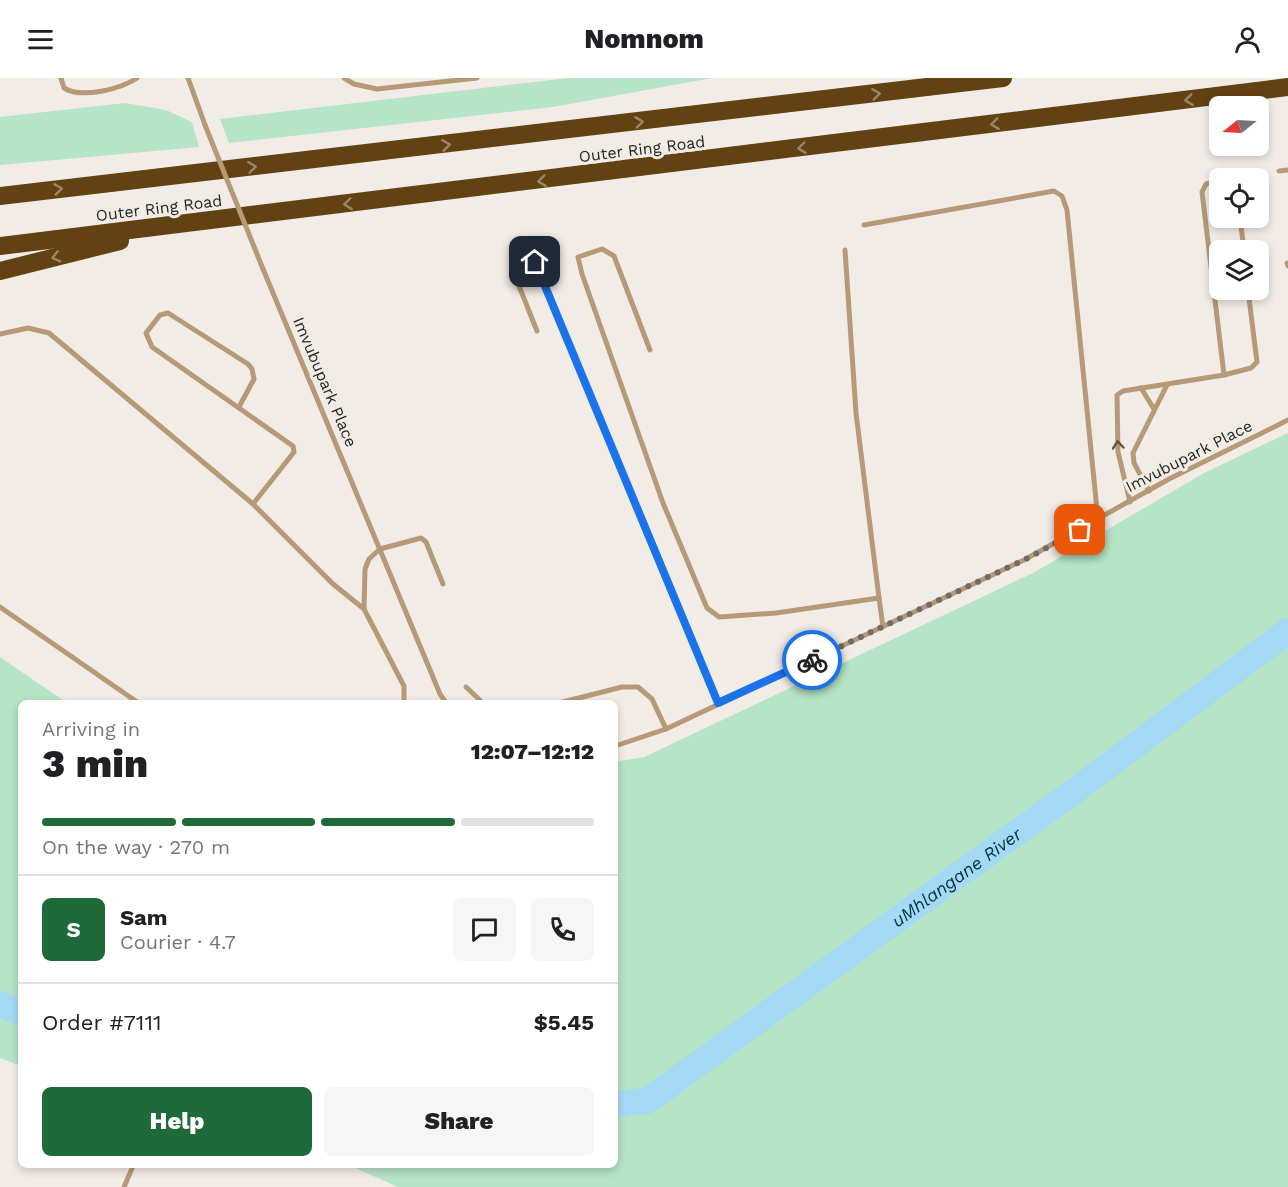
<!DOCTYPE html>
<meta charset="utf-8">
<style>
:root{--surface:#fff;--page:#f6f6f6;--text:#202124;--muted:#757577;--line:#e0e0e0;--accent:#1e6a39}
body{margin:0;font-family:"Work Sans",sans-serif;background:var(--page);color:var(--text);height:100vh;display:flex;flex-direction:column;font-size:22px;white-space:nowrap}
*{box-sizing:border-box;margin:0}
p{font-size:20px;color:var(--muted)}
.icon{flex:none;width:33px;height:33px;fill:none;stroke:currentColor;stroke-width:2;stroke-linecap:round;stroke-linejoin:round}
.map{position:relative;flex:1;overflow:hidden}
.side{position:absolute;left:18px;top:622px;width:600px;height:468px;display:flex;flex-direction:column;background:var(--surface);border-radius:9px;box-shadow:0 3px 9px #0003}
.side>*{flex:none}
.needle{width:39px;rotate:252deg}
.buttons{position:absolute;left:1209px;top:18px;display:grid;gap:12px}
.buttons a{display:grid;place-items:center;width:60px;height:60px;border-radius:9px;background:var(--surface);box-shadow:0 3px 9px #0003;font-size:30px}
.pin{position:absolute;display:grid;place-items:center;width:51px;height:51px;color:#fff;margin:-26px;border-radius:12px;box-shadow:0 3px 9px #0006}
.courier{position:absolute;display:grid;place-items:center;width:60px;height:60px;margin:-30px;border:4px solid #1a73e8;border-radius:50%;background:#fff;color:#222;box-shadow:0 2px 8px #0007}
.headline em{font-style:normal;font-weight:800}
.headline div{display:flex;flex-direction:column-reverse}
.headline{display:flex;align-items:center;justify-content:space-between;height:102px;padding:0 24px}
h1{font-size:39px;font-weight:800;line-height:45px}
.bar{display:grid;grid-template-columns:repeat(4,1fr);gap:9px 6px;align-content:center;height:72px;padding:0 24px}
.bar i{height:8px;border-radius:4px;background:var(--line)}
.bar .active{background:var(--accent)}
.bar p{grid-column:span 4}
.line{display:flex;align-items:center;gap:15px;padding:0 24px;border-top:2px solid var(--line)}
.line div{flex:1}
.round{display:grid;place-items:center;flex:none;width:63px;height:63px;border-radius:9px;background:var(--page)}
.button{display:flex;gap:12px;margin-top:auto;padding:12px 24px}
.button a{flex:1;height:69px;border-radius:9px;background:var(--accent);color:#fff;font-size:24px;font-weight:800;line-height:69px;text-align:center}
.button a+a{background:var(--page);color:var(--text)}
header{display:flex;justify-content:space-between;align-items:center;height:78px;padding:0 24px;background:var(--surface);font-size:27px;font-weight:800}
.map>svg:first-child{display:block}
</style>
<header><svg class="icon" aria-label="menu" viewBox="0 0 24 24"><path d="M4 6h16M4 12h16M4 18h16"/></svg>Nomnom<svg class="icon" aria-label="person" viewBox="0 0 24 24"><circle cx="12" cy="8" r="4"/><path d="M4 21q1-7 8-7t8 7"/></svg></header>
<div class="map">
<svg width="1288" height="1109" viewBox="0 0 1288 1109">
<rect width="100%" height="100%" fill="#f2ece7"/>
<g fill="#b6e4c6">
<path d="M 568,0 L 712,0 L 553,29 L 229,65 L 220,41 Z"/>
<path d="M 125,25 L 166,32 L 192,44 L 199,69 L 0,87 L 0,39 Z"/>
<path d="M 1288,355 L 1288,1109 L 398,1109 L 351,1088 L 615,1088 L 615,684 L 644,679 L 1033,495 L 1204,395 Z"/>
<path d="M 0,579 L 67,625 L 21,626 L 21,988 L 0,980 Z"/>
</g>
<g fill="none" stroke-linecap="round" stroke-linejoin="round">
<g stroke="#a5daf5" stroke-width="26">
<path d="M 0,926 L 21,935"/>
<path id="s1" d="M 615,1026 L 647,1023 L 1084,706 L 1288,553"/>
</g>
<g stroke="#b69a78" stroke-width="5">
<path d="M 61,0 L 64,10 C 82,21 121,11 137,0"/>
<path d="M 188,0 L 205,47"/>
<path d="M 344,0 L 354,6 L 377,11 L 477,0"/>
<path d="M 1279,93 L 1288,92"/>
<path d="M 1227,100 L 1231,100"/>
<path d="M 1240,140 L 1244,172"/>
<path d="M 864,147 L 1054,113 L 1062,118 L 1067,132 L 1098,442"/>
<path d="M 845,172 L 856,335 L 879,520"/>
<path d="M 1287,185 L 1288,188"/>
<path d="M 263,191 L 440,616 L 447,626"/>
<path d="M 537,253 L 513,193 L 515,188 L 530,182 L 536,186 L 718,625"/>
<path d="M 0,256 L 28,250 L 49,255 L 253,426 L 294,374 L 293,368 L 152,269 L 146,255 L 160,237 L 168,235 L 248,286 L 252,291 L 254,301 L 239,329"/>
<path d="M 650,272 L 614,178 L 602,171 L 578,179 L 582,196 L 663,425 L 707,530 L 719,539 L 776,535 L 879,520 L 883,549"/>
<path d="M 1224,297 L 1251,290 L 1257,284 L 1248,212"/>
<path d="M 1141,310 L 1154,331"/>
<path d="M 1149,413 L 1134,385 L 1133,375 L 1167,307"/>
<path d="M 1130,424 L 1118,374 L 1117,317 L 1123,313 L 1224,297 L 1202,114 L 1206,106 L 1220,102"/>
<path d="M 253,426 L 333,506 L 364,531"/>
<path d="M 0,529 L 140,626"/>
<path d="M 466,609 L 484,626"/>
<path d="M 404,626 L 404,608 L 364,531 L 365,491 L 369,481 L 380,471 L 421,460 L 426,464 L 443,506"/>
<path d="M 555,626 L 622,609 L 638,609 L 652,621 L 666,651"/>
<path d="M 615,668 L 666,651 L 1024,482 L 1169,401 L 1288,342"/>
<path d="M 124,1109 L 133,1088"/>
</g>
<g stroke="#624112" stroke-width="18">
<path d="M 0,118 L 1003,0"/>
<path d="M 0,168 L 1288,9"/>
<path d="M 0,193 L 120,163"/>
</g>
<path stroke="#b69a78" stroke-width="5" d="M 205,47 L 263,191"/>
</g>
<defs><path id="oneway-chevron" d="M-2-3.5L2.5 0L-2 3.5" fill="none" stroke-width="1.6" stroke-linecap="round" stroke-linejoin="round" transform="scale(1.5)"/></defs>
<g stroke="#9c8567">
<use href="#oneway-chevron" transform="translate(876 16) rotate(-7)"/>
<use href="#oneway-chevron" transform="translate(1189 22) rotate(173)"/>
<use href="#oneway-chevron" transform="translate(639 44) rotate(-7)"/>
<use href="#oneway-chevron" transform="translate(995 46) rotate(173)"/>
<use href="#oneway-chevron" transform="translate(446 67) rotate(-7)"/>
<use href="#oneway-chevron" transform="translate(802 70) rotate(173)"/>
<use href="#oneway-chevron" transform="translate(252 89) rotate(-7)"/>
<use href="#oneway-chevron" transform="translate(542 103) rotate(173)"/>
<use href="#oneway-chevron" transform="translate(58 111) rotate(-7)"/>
<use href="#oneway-chevron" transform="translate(348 126) rotate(173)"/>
<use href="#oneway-chevron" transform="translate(56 179) rotate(166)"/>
</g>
<use stroke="#605445" href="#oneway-chevron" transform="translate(1118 367) rotate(-95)"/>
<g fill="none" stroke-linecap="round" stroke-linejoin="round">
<path stroke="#6e6b68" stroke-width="6" stroke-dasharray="0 10.8" d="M 812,582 L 1024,482 L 1080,452"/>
<path stroke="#1a73e8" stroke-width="8" d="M 535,184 L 718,625 L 812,582"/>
</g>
<g text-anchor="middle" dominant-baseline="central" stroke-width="6" stroke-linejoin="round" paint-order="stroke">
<g font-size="16" fill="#272523" stroke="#f2ece7">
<text transform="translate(642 71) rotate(-7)">Outer Ring Road</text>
<text transform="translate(159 130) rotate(-7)">Outer Ring Road</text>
<text transform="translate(325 304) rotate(67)">Imvubupark Place</text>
<text transform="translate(1189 378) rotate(-27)">Imvubupark Place</text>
</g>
<g font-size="18" font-style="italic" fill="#013043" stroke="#f2ece7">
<text stroke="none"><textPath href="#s1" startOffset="414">uMhlangane River</textPath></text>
</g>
</g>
</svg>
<div class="buttons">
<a><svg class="needle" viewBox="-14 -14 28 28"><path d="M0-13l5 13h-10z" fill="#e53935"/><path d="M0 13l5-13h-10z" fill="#757577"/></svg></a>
<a><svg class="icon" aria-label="locate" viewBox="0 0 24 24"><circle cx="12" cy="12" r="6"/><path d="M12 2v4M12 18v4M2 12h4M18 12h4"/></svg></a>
<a><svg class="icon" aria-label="layers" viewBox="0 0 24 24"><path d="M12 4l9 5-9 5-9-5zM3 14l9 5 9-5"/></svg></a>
</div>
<div class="pin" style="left:1080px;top:452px;background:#ea580c"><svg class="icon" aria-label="bag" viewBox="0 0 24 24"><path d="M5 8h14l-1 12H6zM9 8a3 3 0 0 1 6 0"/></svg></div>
<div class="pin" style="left:535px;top:184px;background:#1f2937"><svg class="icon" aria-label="home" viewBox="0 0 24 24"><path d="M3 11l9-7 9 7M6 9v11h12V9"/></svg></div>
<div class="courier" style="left:812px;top:582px"><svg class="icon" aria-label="bike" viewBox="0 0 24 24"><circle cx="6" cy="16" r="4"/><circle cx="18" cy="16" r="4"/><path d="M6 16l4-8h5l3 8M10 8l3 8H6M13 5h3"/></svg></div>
<section class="side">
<div class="headline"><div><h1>3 min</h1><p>Arriving in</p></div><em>12:07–12:12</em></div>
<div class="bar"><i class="active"></i><i class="active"></i><i class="active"></i><i></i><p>On the way · 270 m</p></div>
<div class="line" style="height:108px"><b class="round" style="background:var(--accent);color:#fff">S</b><div><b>Sam</b><p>Courier · 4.7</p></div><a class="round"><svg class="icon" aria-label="chat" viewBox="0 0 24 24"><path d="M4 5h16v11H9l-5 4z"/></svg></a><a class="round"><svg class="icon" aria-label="phone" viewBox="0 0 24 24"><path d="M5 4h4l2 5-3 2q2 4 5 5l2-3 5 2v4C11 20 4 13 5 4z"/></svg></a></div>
<div class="line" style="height:78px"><div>Order #7111</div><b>$5.45</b></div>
<div class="button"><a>Help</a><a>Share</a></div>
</section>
</div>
